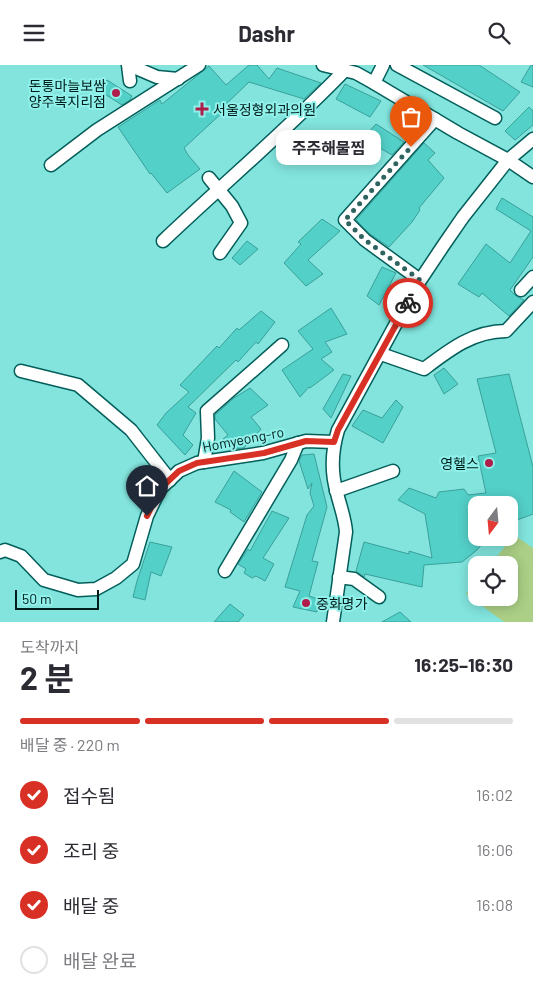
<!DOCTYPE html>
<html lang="ko">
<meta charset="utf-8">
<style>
:root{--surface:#fff;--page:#f7f7f7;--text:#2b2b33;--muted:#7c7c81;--line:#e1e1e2;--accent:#d93025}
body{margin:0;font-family:Barlow,"Noto Sans KR",sans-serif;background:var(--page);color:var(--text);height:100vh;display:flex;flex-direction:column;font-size:19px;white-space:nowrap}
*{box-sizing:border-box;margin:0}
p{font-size:16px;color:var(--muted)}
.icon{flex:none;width:28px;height:28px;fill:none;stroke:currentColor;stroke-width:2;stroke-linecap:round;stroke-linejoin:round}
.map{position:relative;height:557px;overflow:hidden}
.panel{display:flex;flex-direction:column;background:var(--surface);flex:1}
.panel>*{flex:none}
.needle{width:32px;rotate:196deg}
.fabs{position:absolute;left:468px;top:431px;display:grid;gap:10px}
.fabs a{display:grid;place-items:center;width:50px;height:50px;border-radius:10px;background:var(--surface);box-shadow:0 2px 12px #0003;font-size:25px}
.scale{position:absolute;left:15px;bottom:12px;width:84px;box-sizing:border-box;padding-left:5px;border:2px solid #001d1c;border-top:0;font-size:14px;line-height:18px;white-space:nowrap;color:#001d1c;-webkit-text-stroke:4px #90f1ea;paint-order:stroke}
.pin{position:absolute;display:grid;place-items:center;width:42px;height:42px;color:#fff;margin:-51px -21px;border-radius:50% 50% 50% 0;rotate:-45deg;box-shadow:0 0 5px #0007}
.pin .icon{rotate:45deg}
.courier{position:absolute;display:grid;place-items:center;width:50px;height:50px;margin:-25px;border:4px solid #d93025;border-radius:50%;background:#fff;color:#222;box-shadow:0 1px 6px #0007}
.bubble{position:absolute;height:35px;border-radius:10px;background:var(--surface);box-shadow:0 2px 12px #0003;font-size:16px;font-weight:700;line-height:35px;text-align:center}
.head em{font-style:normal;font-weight:700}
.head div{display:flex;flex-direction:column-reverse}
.head{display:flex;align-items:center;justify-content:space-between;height:85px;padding:0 20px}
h1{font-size:32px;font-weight:700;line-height:38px}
.bar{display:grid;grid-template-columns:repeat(4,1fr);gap:8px 5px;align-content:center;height:60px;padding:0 20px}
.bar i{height:6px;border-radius:4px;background:var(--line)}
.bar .on{background:var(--accent)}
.bar p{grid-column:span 4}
ol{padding:0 20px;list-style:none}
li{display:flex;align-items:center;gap:15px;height:55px}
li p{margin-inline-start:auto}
li .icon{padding:5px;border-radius:50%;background:var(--accent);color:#fff;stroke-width:4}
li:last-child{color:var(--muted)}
li i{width:28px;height:28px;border:2px solid var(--line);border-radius:50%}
header{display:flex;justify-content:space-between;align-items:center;height:65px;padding:0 20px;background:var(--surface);font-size:22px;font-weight:700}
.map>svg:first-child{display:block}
</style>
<header><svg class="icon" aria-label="menu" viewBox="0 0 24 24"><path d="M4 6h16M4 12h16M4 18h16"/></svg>Dashr<svg class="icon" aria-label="search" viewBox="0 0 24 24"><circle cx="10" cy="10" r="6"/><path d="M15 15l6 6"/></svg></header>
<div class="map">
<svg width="533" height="557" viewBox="0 0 533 557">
<rect width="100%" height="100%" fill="#82e4dd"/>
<path fill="#abcf86" d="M 514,470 L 533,483 L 533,557 L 504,557 L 466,529 L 476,517 L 476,532 L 509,532 L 509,500 L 490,500 Z"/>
<g fill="#53d0c8" stroke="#3aa09a">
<path d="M 249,0 L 257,0 L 269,14 L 277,3 L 321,18 L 304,34 L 249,17 L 222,43 L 224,46 L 184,83 L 188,90 L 200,104 L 167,128 L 151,108 L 150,109 L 118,62 L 160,35 L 162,39 L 209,1 L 226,20 Z"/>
<path d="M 423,0 L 479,0 L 520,27 L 503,46 Z"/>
<path d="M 531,0 L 533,0 L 533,22 L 521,17 Z"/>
<path d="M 107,15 L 132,31 L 130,35 L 122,40 L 100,26 Z"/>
<path d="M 345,19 L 381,36 L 370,52 L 336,34 Z"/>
<path d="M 529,42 L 533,46 L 533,60 L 515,75 L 505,66 Z"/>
<path d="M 376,59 L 404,77 L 392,90 L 363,73 Z"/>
<path d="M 322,67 L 333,76 L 319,88 L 314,76 Z"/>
<path d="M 424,78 L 435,88 L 428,95 L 444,113 L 419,143 L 420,145 L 412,157 L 389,182 L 370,169 L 356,155 Z"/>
<path d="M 502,133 L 533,152 L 533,192 L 510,225 L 516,231 L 524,235 L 509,251 L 482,228 L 479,232 L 458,219 L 486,179 L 510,198 L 531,166 L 496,144 Z"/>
<path d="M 322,154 L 340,166 L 308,195 L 323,209 L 306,221 L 284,198 L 301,179 L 298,177 Z"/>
<path d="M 247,176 L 258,184 L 240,200 L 232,193 Z"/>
<path d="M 382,202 L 396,208 L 379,240 L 367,231 Z"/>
<path d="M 331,243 L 347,269 L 325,277 L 332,287 L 321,294 L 334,305 L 310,323 L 309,322 L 300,332 L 282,305 L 313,284 L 298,266 Z"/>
<path d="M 261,246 L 275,257 L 258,279 L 256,277 L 238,297 L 236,295 L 188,342 L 196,348 L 183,370 L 193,380 L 185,390 L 157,360 L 166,348 L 189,327 L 180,320 L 217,281 L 219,283 L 237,263 L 239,265 Z"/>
<path d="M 444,303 L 458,319 L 444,329 L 434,310 Z"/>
<path d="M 343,309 L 351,311 L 331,353 L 323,344 Z"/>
<path d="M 509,309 L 533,402 L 533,449 L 509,458 L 509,440 L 476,440 L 476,472 L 488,472 L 477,485 L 462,497 L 424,500 L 422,522 L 365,509 L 364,512 L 356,506 L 364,477 L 409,489 L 409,486 L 432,493 L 425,449 L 398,435 L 409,423 L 436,433 L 439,427 L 464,424 L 468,430 L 486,428 L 478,391 L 496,388 L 477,314 Z"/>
<path d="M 250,323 L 268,340 L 251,352 L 261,364 L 244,383 L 234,384 L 223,374 L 228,370 L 215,354 L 215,350 L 234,333 Z"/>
<path d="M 396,335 L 403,342 L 383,378 L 352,361 L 363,345 L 382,353 Z"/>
<path d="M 314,389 L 327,442 L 312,496 L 318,497 L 309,531 L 318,534 L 317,547 L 293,542 L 300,526 L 285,522 L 307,450 L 314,441 L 310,428 L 312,418 L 308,424 L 299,396 L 302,390 Z"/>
<path d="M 234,406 L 262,427 L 244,457 L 230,447 L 231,445 L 215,437 Z"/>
<path d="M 272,446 L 289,453 L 263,493 L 274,499 L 265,516 L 256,511 L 252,513 L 244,508 L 246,504 L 238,499 L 248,484 L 250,486 Z"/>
<path d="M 150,477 L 172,482 L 161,511 L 151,507 L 145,535 L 133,532 L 137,516 Z"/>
<path d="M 230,539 L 244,550 L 238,557 L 214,557 Z"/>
<path d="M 400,547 L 411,557 L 382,557 Z"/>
</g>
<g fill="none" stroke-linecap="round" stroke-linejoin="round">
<g stroke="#035e5a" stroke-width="15">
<g id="minor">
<path d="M 128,0 L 130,16"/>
<path d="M 129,0 L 157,12 L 178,14"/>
<path d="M 323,0 L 356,8 L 374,18 L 458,68 L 508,95 L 533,112"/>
<path d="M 397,0 L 495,53"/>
<path d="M 374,18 L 383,0"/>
<path d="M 51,100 L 97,65 L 199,0"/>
<path d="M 209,113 L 232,141 L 241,158 L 220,188"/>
<path d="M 163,176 C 223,119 287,65 345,5"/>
<path d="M 420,215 L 365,175 L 345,155 L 435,54"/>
<path d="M 521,225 L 533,212"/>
<path d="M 381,289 L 424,304 C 449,285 473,266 506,266 L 533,237"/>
<path d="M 21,306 L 78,320 L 131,365 L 170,415"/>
<path d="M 204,397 L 208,373 L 207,346 L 282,280"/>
<path d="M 336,426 L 393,406"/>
<path d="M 0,487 L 5,485 L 21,491 L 44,515 L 78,525 L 96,524 L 116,513 L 133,499 L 147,451 L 160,424 L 179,406 L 197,398 L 263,388 L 306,376 L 334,377"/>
<path d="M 225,506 L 291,395 L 298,378"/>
<path d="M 339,512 L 354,514 L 379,532"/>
<path d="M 333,557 L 346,467 C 345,453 340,441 337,428 C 331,408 332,385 338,365 L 417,220 L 443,181 L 463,152 L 508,95 L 533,74"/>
</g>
</g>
<use href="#minor" stroke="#fff" stroke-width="12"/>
</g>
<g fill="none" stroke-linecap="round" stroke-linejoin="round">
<path stroke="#2e6360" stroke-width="5" stroke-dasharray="0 9" d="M 408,238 L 420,215 L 365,175 L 345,155 L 411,82"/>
<path stroke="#d93025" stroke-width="6" d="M 147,451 L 160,424 L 179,406 L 197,398 L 264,388 L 306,376 L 334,377 L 338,365 L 408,238"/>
</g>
<g fill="#af1d4a" stroke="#90f1ea" stroke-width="2">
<circle cx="116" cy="28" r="5"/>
<path d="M199.5 36.5h5v5h5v5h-5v5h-5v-5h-5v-5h5z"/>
<circle cx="489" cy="398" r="5"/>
<circle cx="306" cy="538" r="5"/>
</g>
<g text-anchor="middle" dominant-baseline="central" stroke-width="4" stroke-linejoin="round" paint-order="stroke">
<g font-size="14" fill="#001d1c" stroke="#90f1ea" text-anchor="end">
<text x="106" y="20">돈통마늘보쌈<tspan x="106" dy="16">양주복지리점</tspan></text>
<text x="213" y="44" text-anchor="start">서울정형외과의원</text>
<text x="479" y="398">영헬스</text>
<text x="316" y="538" text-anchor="start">중화명가</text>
</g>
<g font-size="14" fill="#001d1c" stroke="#90f1ea">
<text transform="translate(243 374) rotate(-11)">Homyeong-ro</text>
</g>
</g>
</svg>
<div class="fabs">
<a><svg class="needle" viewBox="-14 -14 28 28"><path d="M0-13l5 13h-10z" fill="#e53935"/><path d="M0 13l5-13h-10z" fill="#7c7c81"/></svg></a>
<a><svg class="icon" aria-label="locate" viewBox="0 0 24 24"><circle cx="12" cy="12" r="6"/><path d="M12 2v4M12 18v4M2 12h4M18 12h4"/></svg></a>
</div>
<div class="scale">50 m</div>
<div class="pin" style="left:411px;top:82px;background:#ea580c"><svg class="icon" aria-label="bag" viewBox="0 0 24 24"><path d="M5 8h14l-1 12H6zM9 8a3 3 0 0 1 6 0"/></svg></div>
<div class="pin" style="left:147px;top:451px;background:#1f2937"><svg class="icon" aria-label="home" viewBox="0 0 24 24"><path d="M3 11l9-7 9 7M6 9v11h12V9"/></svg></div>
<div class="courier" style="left:408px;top:238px"><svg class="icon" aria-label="bike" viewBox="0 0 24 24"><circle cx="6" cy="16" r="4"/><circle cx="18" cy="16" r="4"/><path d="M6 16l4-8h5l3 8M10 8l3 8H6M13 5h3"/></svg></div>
<div class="bubble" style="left:276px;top:65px;width:105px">주주해물찜</div>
</div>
<section class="panel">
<div class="head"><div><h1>2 분</h1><p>도착까지</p></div><em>16:25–16:30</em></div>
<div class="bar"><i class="on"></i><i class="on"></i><i class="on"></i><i></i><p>배달 중 · 220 m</p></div>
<ol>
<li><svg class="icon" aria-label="check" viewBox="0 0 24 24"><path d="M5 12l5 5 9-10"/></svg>접수됨<p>16:02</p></li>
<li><svg class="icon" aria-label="check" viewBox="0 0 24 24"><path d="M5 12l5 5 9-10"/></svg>조리 중<p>16:06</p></li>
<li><svg class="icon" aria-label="check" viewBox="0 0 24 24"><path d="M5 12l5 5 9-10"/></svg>배달 중<p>16:08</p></li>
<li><i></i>배달 완료</li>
</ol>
</section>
